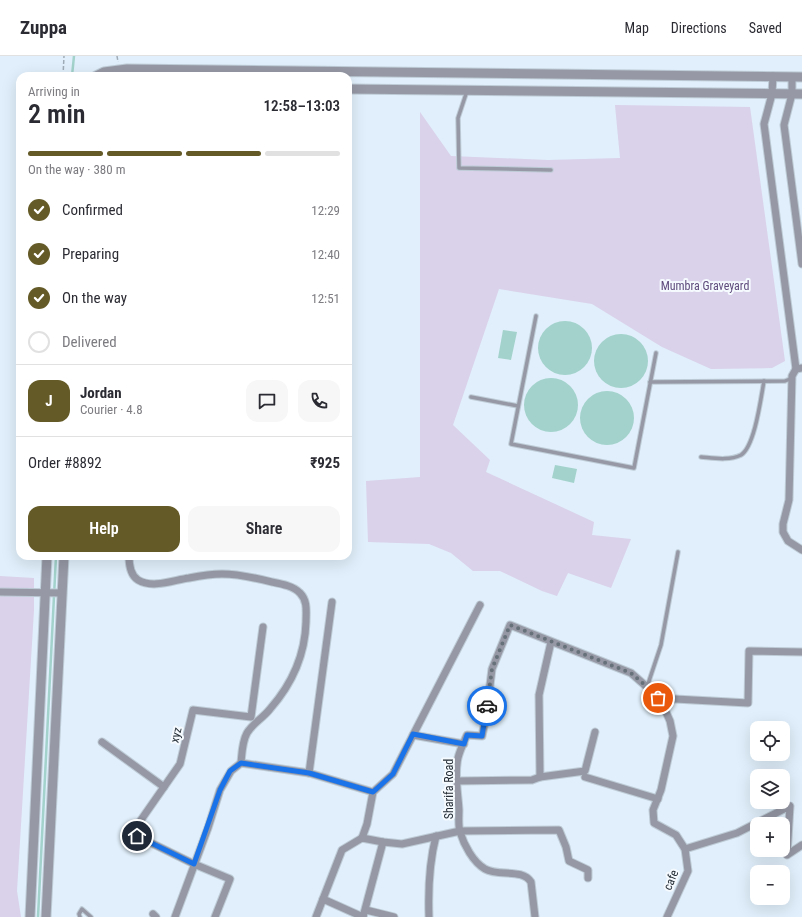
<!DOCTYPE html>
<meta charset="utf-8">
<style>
:root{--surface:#fff;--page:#f7f7f7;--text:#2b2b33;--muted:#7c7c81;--line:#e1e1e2;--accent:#645a27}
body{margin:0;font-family:"Roboto Condensed",sans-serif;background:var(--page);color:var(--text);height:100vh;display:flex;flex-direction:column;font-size:15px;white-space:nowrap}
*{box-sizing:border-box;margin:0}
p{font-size:13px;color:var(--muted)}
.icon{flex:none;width:22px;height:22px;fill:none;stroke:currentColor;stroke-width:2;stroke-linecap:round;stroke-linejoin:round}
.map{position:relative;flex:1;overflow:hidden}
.side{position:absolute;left:16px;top:16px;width:336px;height:488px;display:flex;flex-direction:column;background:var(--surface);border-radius:12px;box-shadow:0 4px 16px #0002}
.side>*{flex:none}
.controls{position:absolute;left:750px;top:665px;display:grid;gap:8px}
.controls a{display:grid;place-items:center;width:40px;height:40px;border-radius:8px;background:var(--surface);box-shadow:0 4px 16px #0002;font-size:20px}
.pin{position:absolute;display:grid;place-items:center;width:34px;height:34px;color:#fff;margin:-17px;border:2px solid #fff;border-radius:50%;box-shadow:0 1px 4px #0007}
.courier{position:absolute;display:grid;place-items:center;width:40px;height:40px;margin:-20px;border:3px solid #1a73e8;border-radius:50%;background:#fff;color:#222;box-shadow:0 1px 5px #0007}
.head em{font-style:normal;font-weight:600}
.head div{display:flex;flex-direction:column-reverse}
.head{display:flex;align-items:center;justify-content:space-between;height:68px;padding:0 12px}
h1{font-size:26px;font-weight:600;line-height:30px}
.bar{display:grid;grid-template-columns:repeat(4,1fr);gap:6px 4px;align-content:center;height:48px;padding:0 12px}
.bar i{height:5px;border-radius:3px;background:var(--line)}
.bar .current{background:var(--accent)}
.bar p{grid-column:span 4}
.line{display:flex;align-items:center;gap:10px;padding:0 12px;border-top:1px solid var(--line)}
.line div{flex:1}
.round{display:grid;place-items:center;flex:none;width:42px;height:42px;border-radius:12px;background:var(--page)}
ol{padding:0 12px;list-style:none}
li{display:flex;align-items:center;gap:12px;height:44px}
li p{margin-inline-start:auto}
li .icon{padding:4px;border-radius:50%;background:var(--accent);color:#fff;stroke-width:4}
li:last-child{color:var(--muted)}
li i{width:22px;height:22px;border:2px solid var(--line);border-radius:50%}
.cta{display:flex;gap:8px;margin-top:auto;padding:8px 12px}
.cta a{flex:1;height:46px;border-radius:12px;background:var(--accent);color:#fff;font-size:16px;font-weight:600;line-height:46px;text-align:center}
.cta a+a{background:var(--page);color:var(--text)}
header{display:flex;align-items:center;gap:24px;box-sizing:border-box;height:56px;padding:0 20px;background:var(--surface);border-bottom:1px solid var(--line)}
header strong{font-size:19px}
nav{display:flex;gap:22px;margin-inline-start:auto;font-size:14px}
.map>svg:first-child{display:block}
</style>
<header>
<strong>Zuppa</strong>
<nav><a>Map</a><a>Directions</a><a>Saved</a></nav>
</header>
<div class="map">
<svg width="802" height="861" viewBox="0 0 802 861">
<rect width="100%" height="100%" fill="#e0effb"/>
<g fill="#dad1ea">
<path d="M 615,49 L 750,51 L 785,305 L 772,312 L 711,313 L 662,291 L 592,248 L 499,233 L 453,369 L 490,404 L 486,416 L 594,466 L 592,479 L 631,483 L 611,532 L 568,517 L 557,540 L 542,535 L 500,515 L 473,515 L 451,497 L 429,488 L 368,486 L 366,425 L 420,421 L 420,56 L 451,100 L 548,104 L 620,102 Z"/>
<path d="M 0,520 L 34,522 L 34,554 L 17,835 L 21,861 L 0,861 Z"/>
</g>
<g fill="#a2d2cb">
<circle cx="565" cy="292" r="27"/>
<path d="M 503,274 L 517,276 L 511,304 L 498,302 Z"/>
<circle cx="621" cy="305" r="27"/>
<circle cx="551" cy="349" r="27"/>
<circle cx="607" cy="362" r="27"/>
<path d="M 555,409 L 577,413 L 574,427 L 552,422 Z"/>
</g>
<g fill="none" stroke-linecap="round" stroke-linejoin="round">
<g stroke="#a2d2cb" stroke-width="2.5">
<path d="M 72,20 L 74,0"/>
<path d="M 38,861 L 56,500"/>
</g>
<g stroke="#beccd7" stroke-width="5.5">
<g id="service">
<path d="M 467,35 L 458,62 L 459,112 L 551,114"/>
<path d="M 536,260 L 511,388 L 634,412 L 656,297"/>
<path d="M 650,326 L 785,325 L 790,323 L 792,320"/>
<path d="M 471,341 L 518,350"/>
<path d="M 701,401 C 713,402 729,405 741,399 C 755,390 761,341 764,325"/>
<path d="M 647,631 L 661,589 L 678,496"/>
<path d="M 80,861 L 79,858 L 82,853 L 91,861"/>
</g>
</g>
<g stroke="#beccd7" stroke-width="9">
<g id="minor">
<path d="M 773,20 L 772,38 L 764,68 L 796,313 L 802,312"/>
<path d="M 792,21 L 792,38 L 784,69 L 802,208"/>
<path d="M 796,313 L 792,320 L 789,444 L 783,468 L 783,476 L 788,485 L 802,494"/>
<path d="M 129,500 C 129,509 130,519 138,524 C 153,533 174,524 189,522 C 199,520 211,518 222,518 C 239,518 256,522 272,526 C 282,528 293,530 300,537 C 308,545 306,556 306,566 C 305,600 292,628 270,653 C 263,662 252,668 247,677 C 242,686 242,697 241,707"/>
<path d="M 0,536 L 62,537"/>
<path d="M 657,642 L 748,647 L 749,595 L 802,596"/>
<path d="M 413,679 L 464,688"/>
<path d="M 102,686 L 164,731"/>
<path d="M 309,717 L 332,546"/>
<path d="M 540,721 L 539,639 L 551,586"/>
<path d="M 585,721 L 658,743"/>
<path d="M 457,725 L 532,724 L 540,721 L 585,715 L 595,676"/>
<path d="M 362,782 L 367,768 L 373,736 L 393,718 L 480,549"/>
<path d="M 362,782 L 383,786 L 402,788 L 460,775 L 559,774 L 566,791 L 569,805 L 588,814 L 588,822"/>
<path d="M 685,793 L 737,777 L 790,750 L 787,799 L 802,789"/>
<path d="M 323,843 L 363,861"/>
<path d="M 366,854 L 394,861"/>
<path d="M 153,858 L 156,861"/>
<path d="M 175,861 L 208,772 L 220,734 L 231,715 L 241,707 L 309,717 L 373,736"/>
<path d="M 215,861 L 230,823 L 194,808 L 137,780 L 134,774 L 180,708 L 193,654 L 251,661 L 263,571"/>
<path d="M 316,861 L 342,794 L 362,782"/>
<path d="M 363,861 L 383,786"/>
<path d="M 429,861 C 428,833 429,807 436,780"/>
<path d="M 535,861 L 531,826 C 522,812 499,821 485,813 C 473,806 464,789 460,776 C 458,769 459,761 459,754 C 458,737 454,718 458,702 C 460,694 464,686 467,679 L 482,680 L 486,661 L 492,613 L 510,569 L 631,617 L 647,631 L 662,647 L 670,665 L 673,680 L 661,734 L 653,754 L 654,767 L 676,779 L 685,793 L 688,815 L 667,861"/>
</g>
</g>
<g stroke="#beccd7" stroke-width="11">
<g id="tertiary">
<path d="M 96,20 L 104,16 L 127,13 L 802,21"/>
<path d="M 348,33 L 802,38"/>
<path d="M 30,861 L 47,500"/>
<path d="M 46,861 L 64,500"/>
</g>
</g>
<g stroke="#a0adb8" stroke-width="1.5" stroke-dasharray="4 2" stroke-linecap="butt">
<path d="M 117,0 L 118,6"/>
<path d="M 63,20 L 64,0"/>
</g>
<use href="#service" stroke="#9699a5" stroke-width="3.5"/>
<use href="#minor" stroke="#9699a5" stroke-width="7"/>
<use href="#tertiary" stroke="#9699a5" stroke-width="9"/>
</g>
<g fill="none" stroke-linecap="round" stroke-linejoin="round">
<path stroke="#66717a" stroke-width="4" stroke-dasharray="0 7.2" d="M 487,650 L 492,613 L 510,569 L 631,617 L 647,631 L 658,642"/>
<path stroke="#1a73e8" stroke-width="5" d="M 137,780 L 194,808 L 220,734 L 230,715 L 241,707 L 309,717 L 373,736 L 393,718 L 413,678 L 464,688 L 467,679 L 482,680 L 487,650"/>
</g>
<g text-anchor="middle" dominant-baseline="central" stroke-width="4" stroke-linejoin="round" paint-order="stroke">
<g font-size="12" fill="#5e4b7c" stroke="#f5faff">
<text x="705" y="230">Mumbra Graveyard</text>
</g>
<g font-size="12" fill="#242d35" stroke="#f5faff">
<text transform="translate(176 679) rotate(-77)">xyz</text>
<text transform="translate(449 733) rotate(-90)">Sharifa Road</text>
<text transform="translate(671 824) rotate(-68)">cafe</text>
</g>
</g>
</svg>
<div class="controls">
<a><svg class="icon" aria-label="locate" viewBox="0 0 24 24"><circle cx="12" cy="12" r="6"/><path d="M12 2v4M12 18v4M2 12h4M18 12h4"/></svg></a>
<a><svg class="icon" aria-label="layers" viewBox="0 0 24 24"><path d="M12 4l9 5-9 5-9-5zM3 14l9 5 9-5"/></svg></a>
<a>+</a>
<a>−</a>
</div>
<div class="pin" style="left:658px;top:642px;background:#ea580c"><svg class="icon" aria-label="bag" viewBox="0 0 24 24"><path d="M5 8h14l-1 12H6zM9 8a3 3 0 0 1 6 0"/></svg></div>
<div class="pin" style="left:137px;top:780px;background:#1f2937"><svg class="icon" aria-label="home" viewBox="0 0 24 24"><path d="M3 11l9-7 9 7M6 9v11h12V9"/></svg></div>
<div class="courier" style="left:487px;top:650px"><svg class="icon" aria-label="car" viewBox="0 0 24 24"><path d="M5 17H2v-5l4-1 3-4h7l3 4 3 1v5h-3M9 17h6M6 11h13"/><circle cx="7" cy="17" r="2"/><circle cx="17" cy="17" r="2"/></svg></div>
<section class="side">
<div class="head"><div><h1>2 min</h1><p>Arriving in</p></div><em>12:58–13:03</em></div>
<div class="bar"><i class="current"></i><i class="current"></i><i class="current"></i><i></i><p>On the way · 380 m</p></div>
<ol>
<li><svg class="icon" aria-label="check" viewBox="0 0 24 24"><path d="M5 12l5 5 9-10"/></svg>Confirmed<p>12:29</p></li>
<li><svg class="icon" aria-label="check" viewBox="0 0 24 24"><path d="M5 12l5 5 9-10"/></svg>Preparing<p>12:40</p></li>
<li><svg class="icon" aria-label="check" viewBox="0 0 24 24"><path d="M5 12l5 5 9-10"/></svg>On the way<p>12:51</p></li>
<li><i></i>Delivered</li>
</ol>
<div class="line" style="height:72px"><b class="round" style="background:var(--accent);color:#fff">J</b><div><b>Jordan</b><p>Courier · 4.8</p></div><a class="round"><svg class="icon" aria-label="chat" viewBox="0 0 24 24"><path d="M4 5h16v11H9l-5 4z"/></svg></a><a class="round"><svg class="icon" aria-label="phone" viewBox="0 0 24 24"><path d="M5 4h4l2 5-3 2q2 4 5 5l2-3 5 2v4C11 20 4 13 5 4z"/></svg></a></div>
<div class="line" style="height:52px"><div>Order #8892</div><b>₹925</b></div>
<div class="cta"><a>Help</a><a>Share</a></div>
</section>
</div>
